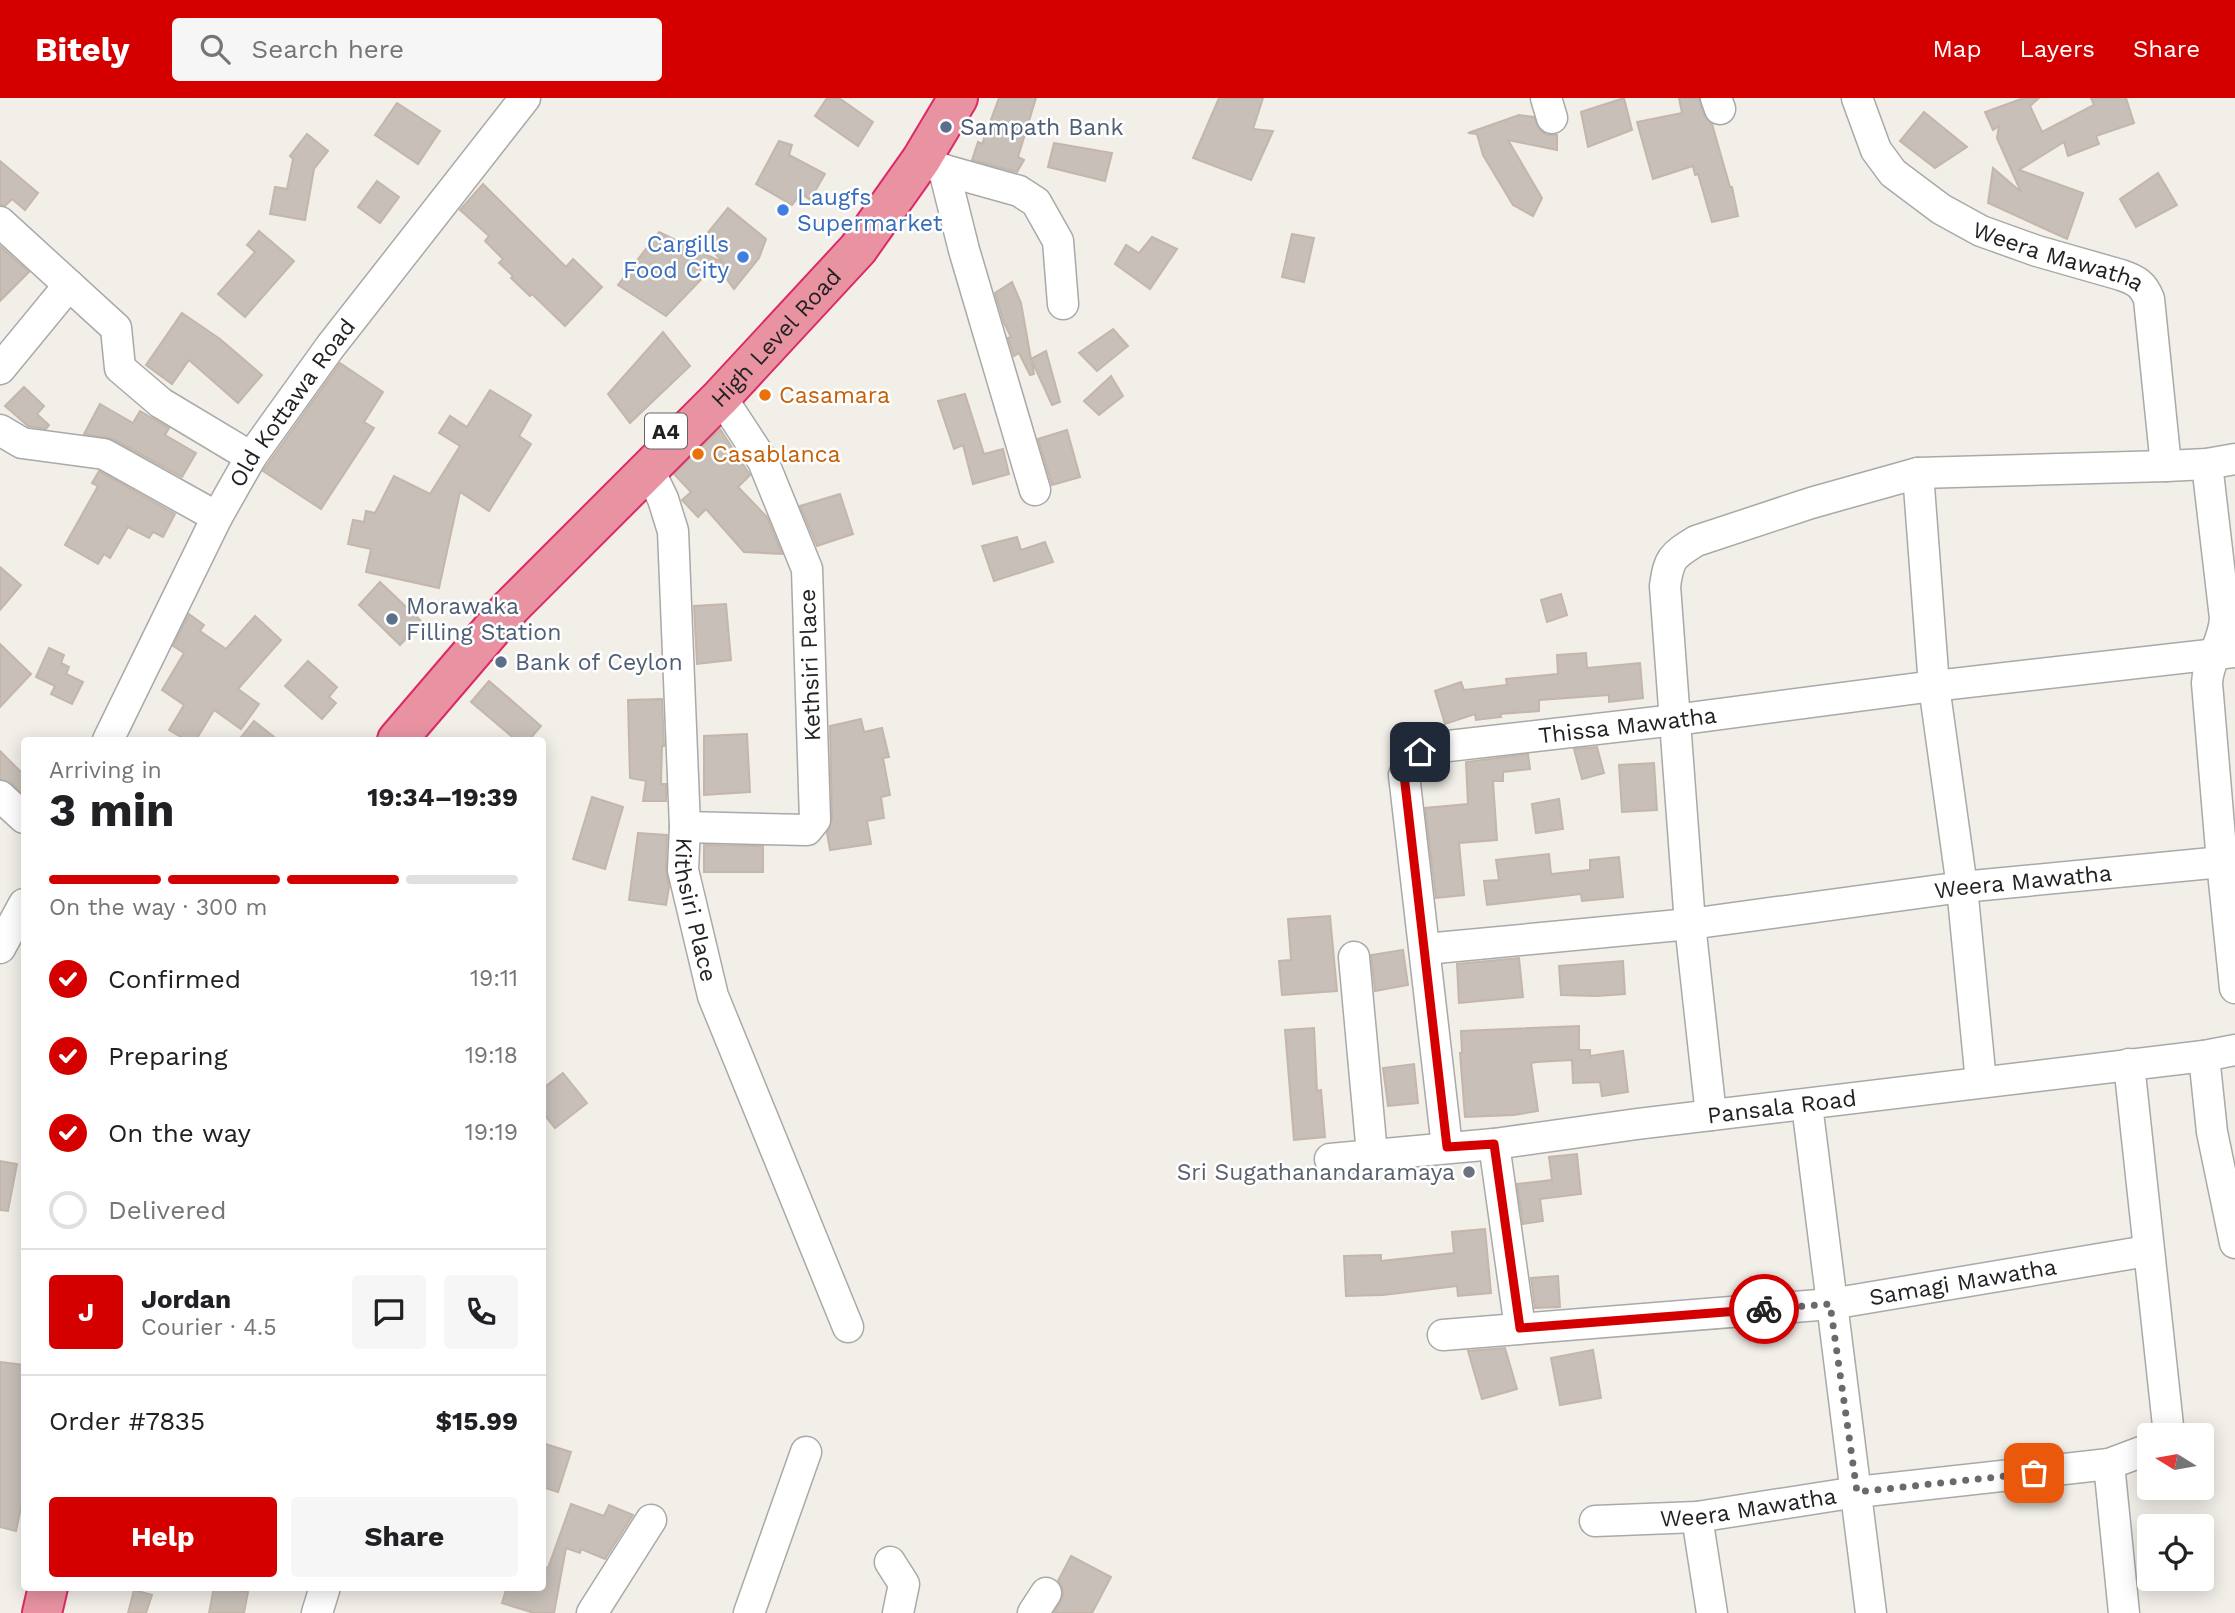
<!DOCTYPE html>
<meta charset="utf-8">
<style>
:root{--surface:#fff;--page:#f6f6f6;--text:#202124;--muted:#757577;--line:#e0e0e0;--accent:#d40000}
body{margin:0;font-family:"Work Sans",sans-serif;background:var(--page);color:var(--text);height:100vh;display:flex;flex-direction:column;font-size:26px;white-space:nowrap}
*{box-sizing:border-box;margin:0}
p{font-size:23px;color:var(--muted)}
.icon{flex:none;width:38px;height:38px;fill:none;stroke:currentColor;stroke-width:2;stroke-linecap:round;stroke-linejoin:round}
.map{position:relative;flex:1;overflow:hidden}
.panel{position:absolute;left:21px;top:639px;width:525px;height:854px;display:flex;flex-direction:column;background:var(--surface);border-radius:7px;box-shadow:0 4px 18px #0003}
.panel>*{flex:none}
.needle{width:46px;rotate:281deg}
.controls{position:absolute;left:2137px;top:1325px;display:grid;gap:14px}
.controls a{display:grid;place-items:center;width:77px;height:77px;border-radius:7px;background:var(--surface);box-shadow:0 4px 18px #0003;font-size:35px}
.pin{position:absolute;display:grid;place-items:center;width:60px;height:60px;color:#fff;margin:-30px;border-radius:14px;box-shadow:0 4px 10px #0006}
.courier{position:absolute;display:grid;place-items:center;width:70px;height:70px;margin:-35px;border:5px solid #d40000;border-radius:50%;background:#fff;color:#222;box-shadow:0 2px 9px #0007}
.head em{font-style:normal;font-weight:700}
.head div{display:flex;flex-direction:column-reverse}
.head{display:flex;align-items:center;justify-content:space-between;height:119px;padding:0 28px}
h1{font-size:46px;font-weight:700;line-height:52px}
.bar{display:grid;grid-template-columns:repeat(4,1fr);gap:10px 7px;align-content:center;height:84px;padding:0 28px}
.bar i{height:9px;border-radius:5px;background:var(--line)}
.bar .current{background:var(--accent)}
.bar p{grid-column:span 4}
.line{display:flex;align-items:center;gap:18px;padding:0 28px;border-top:2px solid var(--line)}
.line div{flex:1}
.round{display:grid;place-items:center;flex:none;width:74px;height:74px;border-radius:7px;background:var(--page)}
ol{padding:0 28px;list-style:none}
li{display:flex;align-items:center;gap:21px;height:77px}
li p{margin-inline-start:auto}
li .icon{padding:7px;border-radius:50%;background:var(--accent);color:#fff;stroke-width:4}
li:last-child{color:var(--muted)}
li i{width:38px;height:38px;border:4px solid var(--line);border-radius:50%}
.button{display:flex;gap:14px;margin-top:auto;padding:14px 28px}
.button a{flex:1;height:80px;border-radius:7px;background:var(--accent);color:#fff;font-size:28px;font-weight:700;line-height:80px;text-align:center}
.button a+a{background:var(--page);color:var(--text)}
header{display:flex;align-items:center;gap:42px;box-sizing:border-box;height:98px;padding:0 35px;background:var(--accent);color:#fff}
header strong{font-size:33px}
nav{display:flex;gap:38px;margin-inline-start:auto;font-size:24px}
.search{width:490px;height:63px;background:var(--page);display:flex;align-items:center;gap:18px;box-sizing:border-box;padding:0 24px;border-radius:7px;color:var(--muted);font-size:26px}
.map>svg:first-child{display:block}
</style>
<header>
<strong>Bitely</strong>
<div class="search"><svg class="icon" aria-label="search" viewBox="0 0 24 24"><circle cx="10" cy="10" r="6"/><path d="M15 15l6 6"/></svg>Search here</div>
<nav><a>Map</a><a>Layers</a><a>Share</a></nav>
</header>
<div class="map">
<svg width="2235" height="1515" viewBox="0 0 2235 1515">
<rect width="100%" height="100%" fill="#f2efe9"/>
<g fill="#c7bfb8" stroke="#c4b6ab" stroke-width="2">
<path d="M 827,0 L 839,0 L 873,24 L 858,48 L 815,18 Z"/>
<path d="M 999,0 L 1036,0 L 1018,59 L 1024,62 L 1017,74 L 972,62 L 978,44 L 982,46 Z"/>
<path d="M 1219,0 L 1263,0 L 1253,31 L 1273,33 L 1251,82 L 1193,60 Z"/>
<path d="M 1624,0 L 1632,32 L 1588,49 L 1581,14 Z"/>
<path d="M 1679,0 L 1699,0 L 1704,17 L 1712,26 L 1730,89 L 1732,89 L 1738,118 L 1712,124 L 1698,76 L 1695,77 L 1693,68 L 1653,81 L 1637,24 L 1682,15 Z"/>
<path d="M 2024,0 L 2039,0 L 2030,8 L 2042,34 L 2094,7 L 2091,0 L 2126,0 L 2134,25 L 2096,38 L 2099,46 L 2068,58 L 2064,44 L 2019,72 L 2083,95 L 2067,141 L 1988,105 L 1993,70 L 2021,94 L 1997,40 L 1999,28 L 1993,32 L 1985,14 Z"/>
<path d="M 397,5 L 440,33 L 418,66 L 375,37 Z"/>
<path d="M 1924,14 L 1967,49 L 1935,70 L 1900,43 Z"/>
<path d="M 1519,17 L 1534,19 L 1540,32 L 1547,37 L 1557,37 L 1557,52 L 1508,42 L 1542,100 L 1533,118 L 1513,107 L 1483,57 L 1477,36 L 1468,35 Z"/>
<path d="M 307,36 L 328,53 L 314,71 L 305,122 L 270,116 L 275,89 L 287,91 L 293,61 L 290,58 Z"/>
<path d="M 779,43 L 792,47 L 789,57 L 825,76 L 810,102 L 801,95 L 792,107 L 756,86 Z"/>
<path d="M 1054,45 L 1112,55 L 1105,83 L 1048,69 Z"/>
<path d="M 0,63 L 38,95 L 25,112 L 12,101 L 5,108 L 0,107 Z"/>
<path d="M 2158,75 L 2177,107 L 2136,129 L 2120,101 Z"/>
<path d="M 377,83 L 399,99 L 380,125 L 358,109 Z"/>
<path d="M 483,86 L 566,169 L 573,161 L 602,189 L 565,228 L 532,196 L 530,198 L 511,180 L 513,178 L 499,165 L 503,161 L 485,143 L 489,138 L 460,112 Z"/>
<path d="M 728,110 L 766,141 L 759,160 L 734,191 L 716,166 L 666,218 L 618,187 L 659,134 L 724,165 L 702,142 Z"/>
<path d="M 259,133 L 294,163 L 245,219 L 218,196 L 255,154 L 247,147 Z"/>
<path d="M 1292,136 L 1314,140 L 1304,184 L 1282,179 Z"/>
<path d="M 1152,139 L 1177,151 L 1150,191 L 1115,166 L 1126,147 L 1139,155 Z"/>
<path d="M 0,148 L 29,174 L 0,203 Z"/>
<path d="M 1012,184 L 1021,205 L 1031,261 L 1046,253 L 1060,304 L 1052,307 L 1032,263 L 1034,276 L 1030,277 L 1019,255 L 1014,258 L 1008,240 L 1011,239 L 1004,225 L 995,195 Z"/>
<path d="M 182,215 L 220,241 L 262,277 L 238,305 L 189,262 L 172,286 L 146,267 Z"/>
<path d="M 1113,231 L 1128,248 L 1097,273 L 1079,255 Z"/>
<path d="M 663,234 L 690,268 L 630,325 L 608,296 Z"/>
<path d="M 340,265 L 383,294 L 364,324 L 374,330 L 321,411 L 263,373 Z"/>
<path d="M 1111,278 L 1123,298 L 1099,317 L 1084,303 Z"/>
<path d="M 24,289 L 44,308 L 37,316 L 49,327 L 46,331 L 28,328 L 5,308 Z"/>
<path d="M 490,292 L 531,317 L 519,338 L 531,346 L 489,413 L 460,394 L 439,490 L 366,474 L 371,451 L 348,446 L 353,422 L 364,424 L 366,413 L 375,415 L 394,378 L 430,396 L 460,348 L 439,335 L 450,318 L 467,329 Z"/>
<path d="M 965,296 L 984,356 L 1003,351 L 1009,376 L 973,386 L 963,347 L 954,351 L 938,303 Z"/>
<path d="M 100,306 L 133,325 L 140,313 L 169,330 L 165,337 L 196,355 L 182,379 L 113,341 L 84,336 Z"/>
<path d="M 720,331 L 750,377 L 738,389 L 767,419 L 782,456 L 744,454 L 706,411 L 698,419 L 682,402 L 691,394 L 674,376 Z"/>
<path d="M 1067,332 L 1080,379 L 1052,387 L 1038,341 Z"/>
<path d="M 99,373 L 175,416 L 163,439 L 153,434 L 149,440 L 128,429 L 110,460 L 104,456 L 98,466 L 65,447 L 98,388 L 92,385 Z"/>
<path d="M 840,396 L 853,436 L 817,448 L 800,408 Z"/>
<path d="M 1017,439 L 1021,452 L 1045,444 L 1053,464 L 994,483 L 982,448 Z"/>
<path d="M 0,469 L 21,487 L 0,512 Z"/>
<path d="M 380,484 L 422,524 L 400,547 L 359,507 Z"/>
<path d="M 1561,496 L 1567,517 L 1547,524 L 1541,502 Z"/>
<path d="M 726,506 L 731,562 L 697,566 L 694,508 Z"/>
<path d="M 189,516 L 204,527 L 200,533 L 226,551 L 255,518 L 281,542 L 238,591 L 259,606 L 241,631 L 214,612 L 196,642 L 186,642 L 169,632 L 184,607 L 162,592 L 184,555 L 173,548 Z"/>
<path d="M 0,546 L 31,576 L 0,609 Z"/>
<path d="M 49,550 L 64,557 L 61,565 L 69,569 L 66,576 L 83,584 L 72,606 L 51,596 L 55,588 L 36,579 Z"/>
<path d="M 1586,555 L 1587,570 L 1640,565 L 1643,600 L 1609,604 L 1609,597 L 1539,602 L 1539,613 L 1500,616 L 1501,619 L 1476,622 L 1475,616 L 1445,626 L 1435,593 L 1461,584 L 1464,592 L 1507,587 L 1506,581 L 1558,576 L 1557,557 Z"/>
<path d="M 308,563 L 337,589 L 329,599 L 336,605 L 322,621 L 285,588 Z"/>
<path d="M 489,583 L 541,628 L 529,642 L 516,642 L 471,604 Z"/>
<path d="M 662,601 L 664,648 L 662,648 L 661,686 L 666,686 L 666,703 L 643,703 L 646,683 L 630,680 L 628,602 Z"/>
<path d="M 861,621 L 864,634 L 882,630 L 889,659 L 883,660 L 890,697 L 881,699 L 884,720 L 867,723 L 871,746 L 830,752 L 827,735 L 832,721 L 830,628 Z"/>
<path d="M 254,623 L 278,642 L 239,642 Z"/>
<path d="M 747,636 L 750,694 L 704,697 L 704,638 Z"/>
<path d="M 1597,649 L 1604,675 L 1582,681 L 1574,651 Z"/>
<path d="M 0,653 L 24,677 L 24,697 L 11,685 L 0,681 Z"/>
<path d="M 1528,656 L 1530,671 L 1503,674 L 1503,683 L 1493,683 L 1497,742 L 1459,745 L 1464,797 L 1436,800 L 1425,710 L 1468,706 L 1466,664 Z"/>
<path d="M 1654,665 L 1657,712 L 1622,714 L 1619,667 Z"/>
<path d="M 592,699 L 623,709 L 605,771 L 573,761 Z"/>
<path d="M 1559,701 L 1563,731 L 1536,735 L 1532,706 Z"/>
<path d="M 638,735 L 667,737 L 666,772 L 669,789 L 666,807 L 629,802 Z"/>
<path d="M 704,747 L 763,748 L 763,774 L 704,774 Z"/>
<path d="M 1549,756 L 1551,776 L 1590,772 L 1590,762 L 1619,759 L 1623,799 L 1582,803 L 1581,796 L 1487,807 L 1484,783 L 1499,782 L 1496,762 Z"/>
<path d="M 1330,818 L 1337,893 L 1282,897 L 1279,863 L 1291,862 L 1288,821 Z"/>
<path d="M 1403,852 L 1408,887 L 1375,893 L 1371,857 Z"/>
<path d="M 1519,860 L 1523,899 L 1459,905 L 1457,866 Z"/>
<path d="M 1623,863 L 1625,896 L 1596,898 L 1561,897 L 1559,868 Z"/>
<path d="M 1579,928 L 1579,952 L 1590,952 L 1590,958 L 1623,953 L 1628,994 L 1602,998 L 1600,984 L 1573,985 L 1572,962 L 1537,964 L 1531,965 L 1538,1013 L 1514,1017 L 1465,1019 L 1460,955 L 1462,955 L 1461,933 Z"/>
<path d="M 1314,930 L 1317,993 L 1321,992 L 1325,1039 L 1294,1042 L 1285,932 Z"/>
<path d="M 1414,966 L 1418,1005 L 1388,1008 L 1383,970 Z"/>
<path d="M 563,975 L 587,1005 L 555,1030 L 542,1014 L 542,991 Z"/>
<path d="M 1577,1056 L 1581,1096 L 1540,1101 L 1543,1123 L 1523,1126 L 1517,1086 L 1552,1082 L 1549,1059 Z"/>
<path d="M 0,1063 L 17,1066 L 8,1113 L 0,1112 Z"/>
<path d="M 1485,1131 L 1491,1195 L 1458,1198 L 1457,1188 L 1383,1197 L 1346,1198 L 1344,1158 L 1381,1157 L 1381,1163 L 1454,1155 L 1452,1134 Z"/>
<path d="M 1558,1178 L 1560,1209 L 1535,1210 L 1531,1180 Z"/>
<path d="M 1505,1250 L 1517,1291 L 1482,1301 L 1468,1253 Z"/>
<path d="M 1593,1252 L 1601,1300 L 1560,1307 L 1551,1260 Z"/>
<path d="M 0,1264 L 24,1267 L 24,1396 L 16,1433 L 0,1429 Z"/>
<path d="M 542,1345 L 571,1354 L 558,1394 L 542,1389 Z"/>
<path d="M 571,1406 L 604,1418 L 609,1407 L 633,1417 L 605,1461 L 581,1451 L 580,1455 L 566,1450 L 554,1515 L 534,1515 L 502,1505 L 507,1489 L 542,1489 L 542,1469 L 548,1470 Z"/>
<path d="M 1071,1458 L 1111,1479 L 1092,1515 L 1054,1515 L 1063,1497 L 1062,1488 L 1058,1483 Z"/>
<path d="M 214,1489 L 248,1494 L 244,1515 L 209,1515 Z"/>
<path d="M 134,1492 L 152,1497 L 146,1515 L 128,1515 Z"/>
</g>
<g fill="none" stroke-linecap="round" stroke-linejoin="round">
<g stroke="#a9a9a9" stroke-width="33">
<g id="minor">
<path d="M 1546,0 L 1552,20"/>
<path d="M 1716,0 L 1720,11"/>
<path id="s1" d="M 1857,0 L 1876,52 L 1893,75 L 1941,111 L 1981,133 L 2037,153 L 2121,177 C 2136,182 2143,186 2149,201 L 2166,368"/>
<path d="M 921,62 L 944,72 L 964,152 L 1035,392"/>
<path d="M 944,72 L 1019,93 L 1036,104 L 1058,143 L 1063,206"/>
<path d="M 0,124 L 116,230 L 120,270 L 161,305 L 251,359"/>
<path d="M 0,271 L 69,187"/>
<path d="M 0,332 L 22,345 L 104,356 L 217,419"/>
<path id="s2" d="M 649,372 L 663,401 L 673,433 L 685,729 L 683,772 L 713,898 L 848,1229"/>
<path d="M 1918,375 L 1934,588 L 1962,789 L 1981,984"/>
<path id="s3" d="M 108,642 L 217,419 L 251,359 L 330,249 L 525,0"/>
<path d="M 0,698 L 24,720"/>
<path d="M 685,729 L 807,732 L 815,722 L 807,471 L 763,363 L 721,299"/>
<path d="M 2235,763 L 2222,764 L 2235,890"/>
<path d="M 0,850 L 24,806"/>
<path id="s4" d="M 1425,851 L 1690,826 L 1962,789 L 2222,764 L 2207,585 C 2208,562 2224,544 2225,520 L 2207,366"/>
<path d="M 1354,859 L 1372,1056"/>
<path d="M 2204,958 L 2212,1034 L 2235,1145"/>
<path d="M 2129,966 L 2169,1337"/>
<path d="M 1807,1007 L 1871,1515"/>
<path d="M 1711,1017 L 1690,826 L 1665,488 C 1669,460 1672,458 1696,443 L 1811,405 L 1918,375 L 2166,368 L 2207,366 L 2235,361"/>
<path d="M 1494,1046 L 1520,1230"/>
<path id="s5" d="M 1447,1049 L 1404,677 C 1410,662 1416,655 1431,650 L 1675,622 L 1934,588 L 2235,554"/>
<path id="s6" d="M 1330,1061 L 1494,1046 L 1637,1026 L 2204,958 L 2235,952"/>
<path id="s7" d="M 1443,1237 L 1831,1206 L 2147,1153"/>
<path d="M 2109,1366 L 2124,1515"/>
<path d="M 1697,1419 L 1712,1515"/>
<path id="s8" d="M 1595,1423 L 1697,1419 L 1857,1394 L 2109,1366 L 2149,1351"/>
<path d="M 890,1464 L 904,1486 L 898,1515"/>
<path d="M 317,1515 L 325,1489"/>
<path d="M 592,1515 L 651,1422"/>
<path d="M 749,1515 L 806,1354"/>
<path d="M 1033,1515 L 1046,1495"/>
</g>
</g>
<g stroke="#dc2a67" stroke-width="42">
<g id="highway">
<path id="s9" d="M 397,642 L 511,509 L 721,299 L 858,151 L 921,62 L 958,0"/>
<path d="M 42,1515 L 48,1489"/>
</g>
</g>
<use href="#minor" stroke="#fff" stroke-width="30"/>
<use href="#highway" stroke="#e892a2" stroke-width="38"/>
</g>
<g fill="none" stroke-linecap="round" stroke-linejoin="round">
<path stroke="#6b6a68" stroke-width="7" stroke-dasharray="0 12.6" d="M 1764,1211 L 1830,1206 L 1857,1394 L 2034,1375"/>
<path stroke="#d40000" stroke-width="9" d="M 1420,654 L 1409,663 L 1404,677 L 1447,1049 L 1494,1046 L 1520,1230 L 1764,1211"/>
</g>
<g fill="#5c6f8a" stroke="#fff" stroke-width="2.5">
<circle cx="946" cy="29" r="7"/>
<circle cx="392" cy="521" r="7"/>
<circle cx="501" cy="564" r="7"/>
</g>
<g fill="#3f7fe0" stroke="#fff" stroke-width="2.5">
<circle cx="783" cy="112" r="7"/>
<circle cx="743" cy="159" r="7"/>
</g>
<g fill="#e8710a" stroke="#fff" stroke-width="2.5">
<circle cx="765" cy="297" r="7"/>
<circle cx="698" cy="356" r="7"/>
</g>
<circle fill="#6b7280" stroke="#fff" stroke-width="2.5" cx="1469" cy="1074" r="7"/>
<g text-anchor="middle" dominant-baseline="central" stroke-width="5" stroke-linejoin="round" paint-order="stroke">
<rect fill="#fff" stroke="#646464" stroke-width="2" x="645" y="315.5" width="42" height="35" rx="5"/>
<g font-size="21" font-weight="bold" fill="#222">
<text x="666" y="333">A4</text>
</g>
<g font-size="23" fill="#4e5e75" stroke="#fff" text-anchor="start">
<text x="960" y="29">Sampath Bank</text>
<text x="406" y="508">Morawaka<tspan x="406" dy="26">Filling Station</tspan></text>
<text x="515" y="564">Bank of Ceylon</text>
</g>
<g font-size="23" fill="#366cbe" stroke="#fff" text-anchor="start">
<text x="797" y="99">Laugfs<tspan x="797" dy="26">Supermarket</tspan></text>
<text x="729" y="146" text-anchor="end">Cargills<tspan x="729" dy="26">Food City</tspan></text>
</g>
<g font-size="23" fill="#222" stroke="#fff">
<text stroke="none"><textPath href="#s1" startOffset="271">Weera Mawatha</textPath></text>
<text stroke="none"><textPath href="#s9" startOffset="553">High Level Road</textPath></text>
<text stroke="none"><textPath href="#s3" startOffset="385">Old Kottawa Road</textPath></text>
<text transform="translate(810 567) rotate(-92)">Kethsiri Place</text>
<text stroke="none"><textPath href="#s5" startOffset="612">Thissa Mawatha</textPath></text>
<text stroke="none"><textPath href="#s4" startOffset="602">Weera Mawatha</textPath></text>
<text stroke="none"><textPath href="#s2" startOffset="446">Kithsiri Place</textPath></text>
<text stroke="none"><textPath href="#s6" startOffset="455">Pansala Road</textPath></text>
<text stroke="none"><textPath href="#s7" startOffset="523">Samagi Mawatha</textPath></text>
<text stroke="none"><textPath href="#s8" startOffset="154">Weera Mawatha</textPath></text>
</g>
<g font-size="23" fill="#c56008" stroke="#fff" text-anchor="start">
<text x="779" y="297">Casamara</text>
<text x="712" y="356">Casablanca</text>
</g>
<g font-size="23" fill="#5b616d" stroke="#fff" text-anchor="end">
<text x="1455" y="1074">Sri Sugathanandaramaya</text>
</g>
</g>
</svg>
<div class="controls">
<a><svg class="needle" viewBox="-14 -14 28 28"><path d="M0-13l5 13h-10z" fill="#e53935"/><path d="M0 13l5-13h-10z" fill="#757577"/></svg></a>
<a><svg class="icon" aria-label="locate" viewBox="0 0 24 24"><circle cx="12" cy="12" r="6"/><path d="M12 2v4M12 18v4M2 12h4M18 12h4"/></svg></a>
</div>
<div class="pin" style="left:2034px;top:1375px;background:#ea580c"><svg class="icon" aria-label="bag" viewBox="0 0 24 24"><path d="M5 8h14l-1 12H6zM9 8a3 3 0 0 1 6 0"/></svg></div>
<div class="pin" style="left:1420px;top:654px;background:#1f2937"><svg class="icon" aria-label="home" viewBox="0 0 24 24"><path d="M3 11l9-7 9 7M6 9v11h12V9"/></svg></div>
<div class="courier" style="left:1764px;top:1211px"><svg class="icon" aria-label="bike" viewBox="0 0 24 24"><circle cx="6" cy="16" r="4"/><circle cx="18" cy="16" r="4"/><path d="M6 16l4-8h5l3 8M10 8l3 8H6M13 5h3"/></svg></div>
<section class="panel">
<div class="head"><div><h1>3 min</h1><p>Arriving in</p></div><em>19:34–19:39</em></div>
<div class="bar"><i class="current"></i><i class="current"></i><i class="current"></i><i></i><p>On the way · 300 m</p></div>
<ol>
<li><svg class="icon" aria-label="check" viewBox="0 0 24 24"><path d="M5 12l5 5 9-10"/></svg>Confirmed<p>19:11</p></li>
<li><svg class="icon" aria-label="check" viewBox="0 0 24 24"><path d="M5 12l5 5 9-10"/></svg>Preparing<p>19:18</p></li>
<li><svg class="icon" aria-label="check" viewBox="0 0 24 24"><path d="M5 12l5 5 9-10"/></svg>On the way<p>19:19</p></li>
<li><i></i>Delivered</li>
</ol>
<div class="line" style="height:126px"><b class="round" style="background:var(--accent);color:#fff">J</b><div><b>Jordan</b><p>Courier · 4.5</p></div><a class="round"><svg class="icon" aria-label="chat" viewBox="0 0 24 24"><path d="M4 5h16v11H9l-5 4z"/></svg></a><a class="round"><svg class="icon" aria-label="phone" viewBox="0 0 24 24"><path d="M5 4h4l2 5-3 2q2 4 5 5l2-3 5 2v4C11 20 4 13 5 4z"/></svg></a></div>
<div class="line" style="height:91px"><div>Order #7835</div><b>$15.99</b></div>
<div class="button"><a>Help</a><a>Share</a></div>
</section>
</div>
